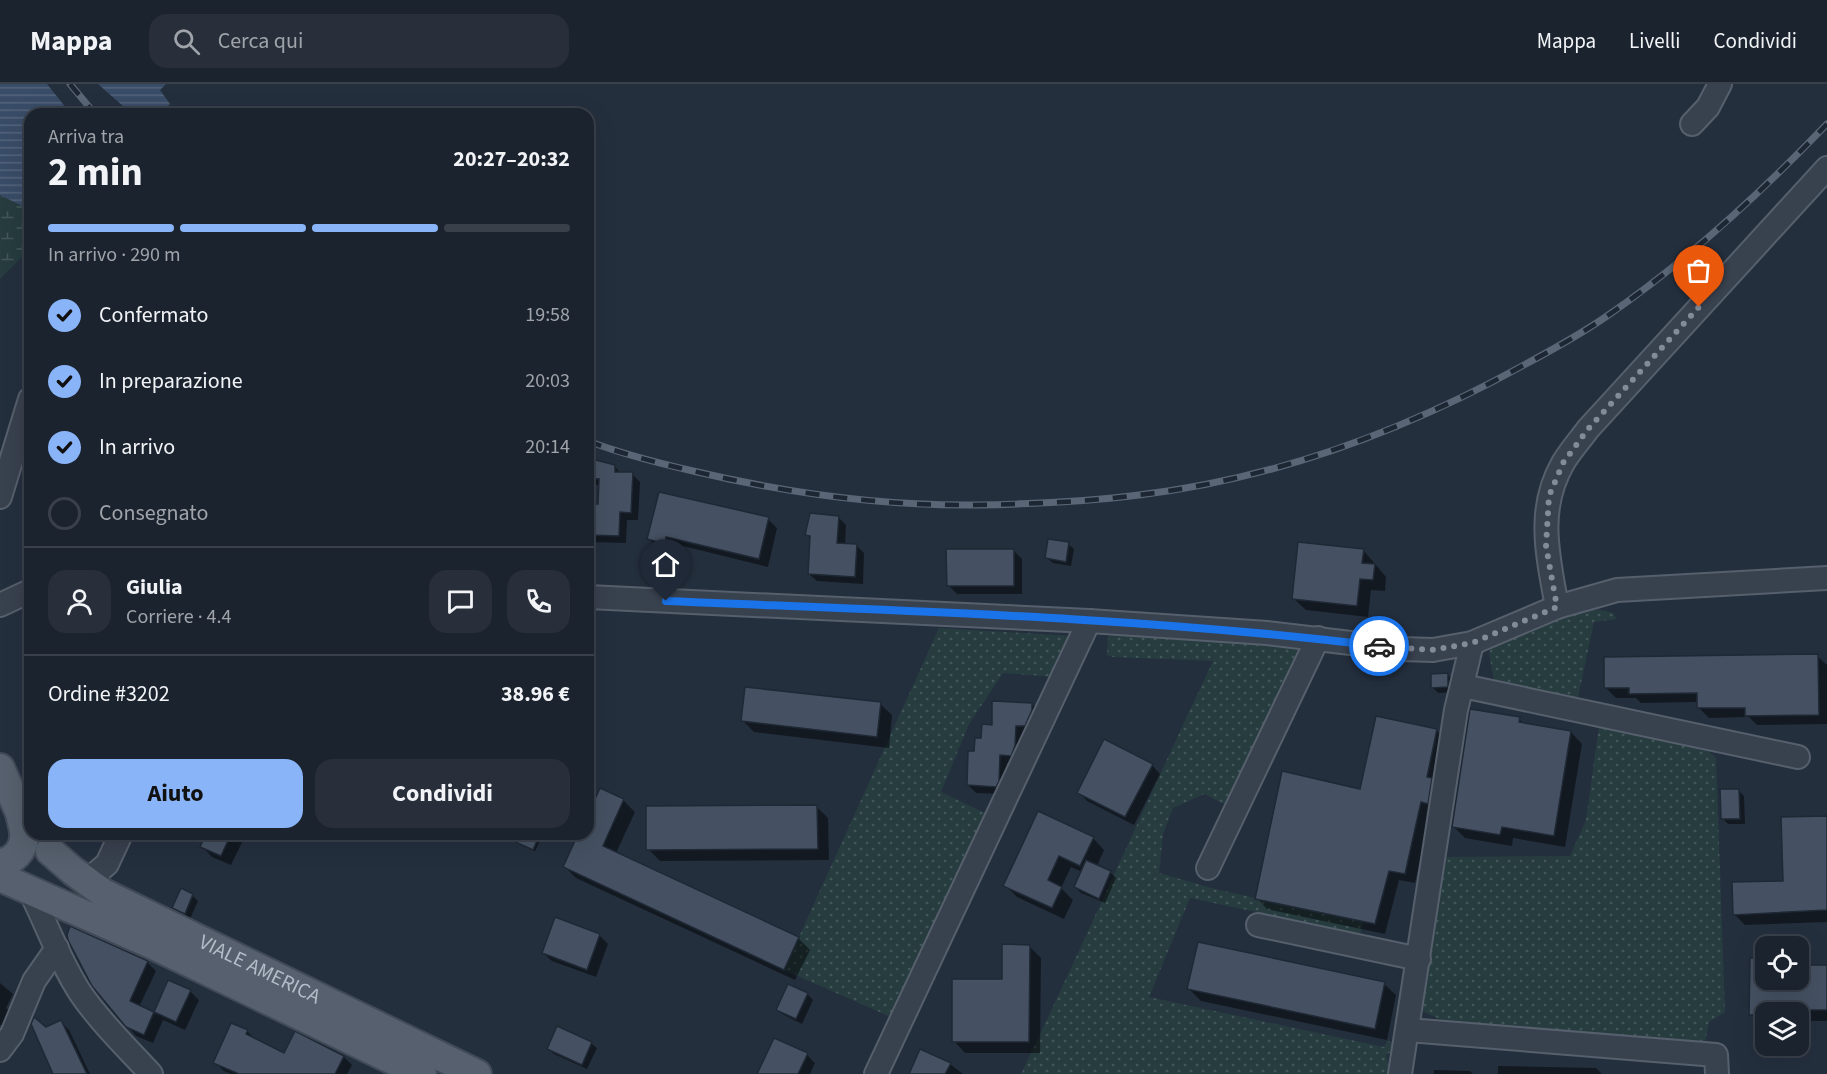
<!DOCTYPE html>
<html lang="it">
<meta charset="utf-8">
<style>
:root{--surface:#1b232e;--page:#282f3a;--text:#f1f3f6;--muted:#a0a4aa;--line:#39404a;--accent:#8ab4f8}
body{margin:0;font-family:"Source Sans 3",sans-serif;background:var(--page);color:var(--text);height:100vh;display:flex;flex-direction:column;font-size:22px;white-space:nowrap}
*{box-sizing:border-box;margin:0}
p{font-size:20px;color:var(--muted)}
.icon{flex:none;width:33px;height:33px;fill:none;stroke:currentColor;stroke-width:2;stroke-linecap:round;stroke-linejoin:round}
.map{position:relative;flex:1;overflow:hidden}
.panel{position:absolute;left:24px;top:24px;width:570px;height:732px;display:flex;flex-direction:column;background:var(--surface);border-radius:18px;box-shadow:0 6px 24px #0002,0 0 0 2px var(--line)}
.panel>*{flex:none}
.buttons{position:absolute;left:1755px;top:852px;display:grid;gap:12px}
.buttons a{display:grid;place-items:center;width:54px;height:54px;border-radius:12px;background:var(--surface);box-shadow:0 6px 24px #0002,0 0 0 2px var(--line);font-size:30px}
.pin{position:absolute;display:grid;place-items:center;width:51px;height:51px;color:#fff;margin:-62px -26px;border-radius:50% 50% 50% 0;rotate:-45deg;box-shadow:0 0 6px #0007}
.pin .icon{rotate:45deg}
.courier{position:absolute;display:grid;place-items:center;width:60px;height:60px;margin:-30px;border:4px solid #1a73e8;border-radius:50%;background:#fff;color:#222;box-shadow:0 2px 8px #0007}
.head em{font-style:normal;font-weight:700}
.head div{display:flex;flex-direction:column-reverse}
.head{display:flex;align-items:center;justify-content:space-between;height:102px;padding:0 24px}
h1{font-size:39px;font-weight:700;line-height:45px}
.bar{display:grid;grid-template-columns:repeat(4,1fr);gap:9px 6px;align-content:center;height:72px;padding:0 24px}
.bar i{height:8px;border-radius:4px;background:var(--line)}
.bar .selected{background:var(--accent)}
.bar p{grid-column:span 4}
.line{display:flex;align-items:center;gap:15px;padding:0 24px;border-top:2px solid var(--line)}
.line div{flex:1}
.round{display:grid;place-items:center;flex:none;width:63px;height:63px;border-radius:18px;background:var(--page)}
ol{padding:0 24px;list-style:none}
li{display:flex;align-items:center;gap:18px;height:66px}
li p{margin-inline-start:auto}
li .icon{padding:6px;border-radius:50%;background:var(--accent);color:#111;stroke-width:4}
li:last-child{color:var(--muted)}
li i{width:33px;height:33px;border:3px solid var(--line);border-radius:50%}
.primary-button{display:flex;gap:12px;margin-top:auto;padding:12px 24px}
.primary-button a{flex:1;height:69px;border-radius:18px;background:var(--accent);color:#111;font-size:24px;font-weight:700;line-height:69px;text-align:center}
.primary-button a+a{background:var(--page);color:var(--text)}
header{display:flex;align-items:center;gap:36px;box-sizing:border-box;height:84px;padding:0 30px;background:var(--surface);border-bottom:2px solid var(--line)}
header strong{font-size:28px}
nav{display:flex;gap:33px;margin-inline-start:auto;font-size:21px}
.search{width:420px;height:54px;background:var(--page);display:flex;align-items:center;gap:15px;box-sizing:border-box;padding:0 21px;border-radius:18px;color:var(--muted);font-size:22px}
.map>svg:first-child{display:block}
</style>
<header>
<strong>Mappa</strong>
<div class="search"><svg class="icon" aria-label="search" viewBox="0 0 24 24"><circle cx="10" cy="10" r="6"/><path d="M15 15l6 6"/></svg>Cerca qui</div>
<nav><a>Mappa</a><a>Livelli</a><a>Condividi</a></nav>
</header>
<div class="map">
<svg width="1827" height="990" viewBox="0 0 1827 990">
<defs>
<pattern id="grass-dots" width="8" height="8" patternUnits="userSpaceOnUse" patternTransform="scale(1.5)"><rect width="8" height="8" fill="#263c3f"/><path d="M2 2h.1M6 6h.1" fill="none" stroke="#435659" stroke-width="1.8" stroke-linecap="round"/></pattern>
<pattern id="wetland-marsh" width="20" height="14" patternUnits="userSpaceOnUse" patternTransform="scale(1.5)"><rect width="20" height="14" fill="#263c3f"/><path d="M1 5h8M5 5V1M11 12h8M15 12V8" fill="none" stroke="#435659"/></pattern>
<pattern id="water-rules" width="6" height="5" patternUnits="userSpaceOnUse" patternTransform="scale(1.5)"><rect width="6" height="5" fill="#394c67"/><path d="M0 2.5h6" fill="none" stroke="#53647b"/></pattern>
</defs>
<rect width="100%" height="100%" fill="#242f3e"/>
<g fill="url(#grass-dots)">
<path d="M 1593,524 L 1613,529 L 1617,535 L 1594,538 L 1577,618 L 1495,602 L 1489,570 L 1492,561 L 1535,540 Z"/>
<path d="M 939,544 L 1073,552 L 1055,593 L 1003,589 L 969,640 L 941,708 L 989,731 L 893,934 L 784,886 Z"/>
<path d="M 1114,549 L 1258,557 L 1297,564 L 1300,572 L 1228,722 L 1204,710 L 1173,724 L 1163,750 L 1159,789 L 1215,805 L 1364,838 L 1360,850 L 1190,814 L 1149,913 L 1384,963 L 1387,957 L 1396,959 L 1395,965 L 1386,971 L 1391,990 L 1021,990 C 1087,853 1148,714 1213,577 L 1113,573 L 1107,571 L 1108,553 Z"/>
<path d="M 1599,642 L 1703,662 L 1716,674 L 1725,928 L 1709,938 L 1705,959 L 1451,940 L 1419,926 L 1443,773 L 1570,772 L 1586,736 Z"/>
</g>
<path fill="url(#wetland-marsh)" d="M 0,111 L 30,126 L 30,165 L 0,195 Z"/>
<g fill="url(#water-rules)">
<path d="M 0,0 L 47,0 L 71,30 L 30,30 L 30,126 L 0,111 Z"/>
<path d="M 98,0 L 166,0 L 160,6 L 170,20 L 161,30 L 132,30 Z"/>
</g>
<g fill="#0007">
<path d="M 588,375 L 614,382 L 622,390 L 632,390 L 640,398 L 638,436 L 627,436 L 626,459 L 588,458 L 588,421 L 599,422 L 600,401 L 588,400 Z"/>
<path d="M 838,433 L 846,441 L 845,461 L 856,461 L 864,469 L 863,500 L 817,497 L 809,490 L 811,455 L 807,451 Z"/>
<path d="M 768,435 L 777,444 L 768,483 L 675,460 L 673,467 L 658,464 L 649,455 Z"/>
<path d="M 1068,460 L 1074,465 L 1071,482 L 1053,479 L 1047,474 Z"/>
<path d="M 1013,466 L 1022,475 L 1022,510 L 957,510 L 948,501 Z"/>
<path d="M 1363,466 L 1386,493 L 1385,507 L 1371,506 L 1368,533 L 1306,526 L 1294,515 Z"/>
<path d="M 1817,572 L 1827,581 L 1827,640 L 1757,641 L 1749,633 L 1709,634 L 1699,624 L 1699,618 L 1641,619 L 1636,614 L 1616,614 L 1606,604 Z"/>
<path d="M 1447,590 L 1453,596 L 1453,608 L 1438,609 L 1433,604 Z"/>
<path d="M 880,620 L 892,631 L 889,664 L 754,648 L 742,636 Z"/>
<path d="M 1032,620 L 1039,628 L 1032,649 L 1023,649 L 1023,670 L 1018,679 L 1007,679 L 1004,710 L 976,709 L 968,701 L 976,669 L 982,656 L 993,642 Z"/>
<path d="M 1519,635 L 1525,641 L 1571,648 L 1582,660 L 1565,763 L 1513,754 L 1512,762 L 1465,754 L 1453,742 Z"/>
<path d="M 588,639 L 591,642 L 588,650 Z"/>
<path d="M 1436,646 L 1446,656 L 1415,799 L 1399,796 L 1385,850 L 1267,825 L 1257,814 L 1361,707 Z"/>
<path d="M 1152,681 L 1160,690 L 1134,741 L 1087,717 L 1079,708 Z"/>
<path d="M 1738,706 L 1744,712 L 1745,740 L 1728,740 L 1723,735 Z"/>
<path d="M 623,716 L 635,728 L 616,769 L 798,854 L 810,866 L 795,896 L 576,794 L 565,783 L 580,750 L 588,750 L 588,733 Z"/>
<path d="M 817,723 L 828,734 L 829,776 L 660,777 L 648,765 Z"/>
<path d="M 1038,729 L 1093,754 L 1104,766 L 1097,782 L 1110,788 L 1116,794 L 1105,819 L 1081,809 L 1075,803 L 1082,788 L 1071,783 L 1061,804 L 1073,816 L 1064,835 L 1017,813 L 1005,801 Z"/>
<path d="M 1827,734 L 1827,838 L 1745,841 L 1734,830 L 1785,798 Z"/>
<path d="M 208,750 L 246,750 L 231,781 L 212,773 L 202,762 Z"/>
<path d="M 497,750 L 543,750 L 535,767 Z"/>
<path d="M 192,811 L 198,817 L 190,835 L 179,829 L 173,824 Z"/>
<path d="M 599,851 L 608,860 L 596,893 L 552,877 L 543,869 Z"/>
<path d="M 1029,862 L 1041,874 L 1040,969 L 965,969 L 954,957 L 1004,897 Z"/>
<path d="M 147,878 L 156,887 L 139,923 L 155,930 L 169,898 L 190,907 L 199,916 L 185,946 L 163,936 L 153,959 L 136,952 L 93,902 Z"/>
<path d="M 1827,883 L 1827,937 L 1798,937 L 1798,928 L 1766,928 L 1766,942 L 1762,942 L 1751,930 L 1766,896 L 1798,896 Z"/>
<path d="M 0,899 L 13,910 L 6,924 L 16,932 L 11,943 L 0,941 Z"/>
<path d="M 1384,900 L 1396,911 L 1387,956 L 1201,917 L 1189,905 Z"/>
<path d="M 807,910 L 813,916 L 802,940 L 784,931 L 778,926 Z"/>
<path d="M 61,938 L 69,946 L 90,990 L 55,990 L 46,945 Z"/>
<path d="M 247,947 L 256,956 L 284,971 L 295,949 L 344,973 L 352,981 L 347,990 L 231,990 L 224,987 L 215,978 Z"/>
<path d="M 591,959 L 597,964 L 587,985 L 554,970 L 548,965 Z"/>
<path d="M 807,971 L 815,979 L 810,990 L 759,990 Z"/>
<path d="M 950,980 L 963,990 L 911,990 Z"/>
<path d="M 1498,982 L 1596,984 L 1602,990 L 1498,990 Z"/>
<path d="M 1434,986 L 1470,987 L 1473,990 L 1434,990 Z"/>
</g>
<g fill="#455162" stroke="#1f2835" stroke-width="1.5">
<path d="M 588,374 L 615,381 L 615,388 L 633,388 L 631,429 L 620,428 L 619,452 L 588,451 L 588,420 L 598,420 L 599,395 L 588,394 Z"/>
<path d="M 659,408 L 769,433 L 759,475 L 666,453 L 665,460 L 647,455 Z"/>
<path d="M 810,429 L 839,432 L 837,459 L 857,460 L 855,493 L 808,490 L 810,452 L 805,451 Z"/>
<path d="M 1048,455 L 1069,458 L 1066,478 L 1045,474 Z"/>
<path d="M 1298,458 L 1364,465 L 1362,479 L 1375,480 L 1373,496 L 1360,495 L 1357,522 L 1292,515 Z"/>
<path d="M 946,465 L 1014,465 L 1014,502 L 947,502 Z"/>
<path d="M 1818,570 L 1819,631 L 1745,632 L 1745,624 L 1697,624 L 1697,609 L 1629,610 L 1629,604 L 1604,604 L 1604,573 Z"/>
<path d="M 1448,589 L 1448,603 L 1431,604 L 1431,590 Z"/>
<path d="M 745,603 L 881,618 L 877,653 L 741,637 Z"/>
<path d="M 992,617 L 1032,619 L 1032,626 L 1025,642 L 1016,642 L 1015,662 L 1011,672 L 1000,671 L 999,697 L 996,703 L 967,701 L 968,667 L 974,667 L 975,654 L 981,654 L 982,640 L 992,641 Z"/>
<path d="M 1470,625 L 1520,633 L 1519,638 L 1571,647 L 1554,752 L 1502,743 L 1500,751 L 1452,743 Z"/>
<path d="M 1376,632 L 1437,645 L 1427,693 L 1432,694 L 1428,720 L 1421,718 L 1405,790 L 1389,787 L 1375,840 L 1255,815 L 1282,687 L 1360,705 Z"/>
<path d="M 1104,655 L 1153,680 L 1125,733 L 1077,709 Z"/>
<path d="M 600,704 L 624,715 L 603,762 L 799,853 L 784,886 L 563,783 L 578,750 L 588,750 L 588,730 Z"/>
<path d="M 1720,705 L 1739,705 L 1740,735 L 1721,735 Z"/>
<path d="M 817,721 L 818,765 L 646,766 L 646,722 Z"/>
<path d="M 1038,727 L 1094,753 L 1080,782 L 1059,772 L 1048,796 L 1062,803 L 1052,824 L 1003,802 Z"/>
<path d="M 1827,732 L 1827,826 L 1733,831 L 1732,798 L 1783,797 L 1781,733 Z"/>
<path d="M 206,750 L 231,750 L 221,772 L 200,763 Z"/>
<path d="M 498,750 L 540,750 L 533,766 Z"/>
<path d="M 1086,776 L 1111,787 L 1099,815 L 1074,803 Z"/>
<path d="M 181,804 L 193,810 L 185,830 L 172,824 Z"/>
<path d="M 555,833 L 600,850 L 587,886 L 542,869 Z"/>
<path d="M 70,842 L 148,877 L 130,917 L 154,928 L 144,951 L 126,943 L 92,902 L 68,856 L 67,851 Z"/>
<path d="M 1198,858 L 1385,898 L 1375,945 L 1187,905 Z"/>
<path d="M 1002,860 L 1030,861 L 1029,958 L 952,958 L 952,895 L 1002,895 Z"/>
<path d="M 1750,874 L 1766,874 L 1766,896 L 1798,896 L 1798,881 L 1827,881 L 1827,926 L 1778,926 L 1778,928 L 1766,928 L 1766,931 L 1749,931 Z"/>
<path d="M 168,896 L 191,906 L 176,938 L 154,928 Z"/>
<path d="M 788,900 L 808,909 L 796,935 L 776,926 Z"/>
<path d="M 34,933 L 46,943 L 61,936 L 87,990 L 53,990 L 31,940 Z"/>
<path d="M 231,939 L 248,946 L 246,950 L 284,969 L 295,947 L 344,972 L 335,990 L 239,990 L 213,979 Z"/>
<path d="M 557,942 L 592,958 L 582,981 L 547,965 Z"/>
<path d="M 774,954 L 808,969 L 798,990 L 757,990 Z"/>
<path d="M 920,965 L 951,979 L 945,990 L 909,990 Z"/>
</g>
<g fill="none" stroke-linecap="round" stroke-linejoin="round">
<g stroke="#565f6c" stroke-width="26">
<g id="minor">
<path d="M 1692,40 L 1708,23 L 1720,0"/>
<path d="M 0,413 L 30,315"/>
<path d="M 588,513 L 1089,537 L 1267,549 L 1401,565 L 1433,566 L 1472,559 L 1557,523 L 1617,506 L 1827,494"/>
<path d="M 0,521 L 30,507"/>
<path d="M 1557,523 C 1548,472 1536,426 1563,379 C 1570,367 1580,356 1588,345 L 1827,84"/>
<path d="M 1463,602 L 1798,673"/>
<path d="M 1208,784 L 1318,554"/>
<path d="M 87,797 L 107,780 L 121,750"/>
<path d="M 30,807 C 47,841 60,878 81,910 C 101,939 127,964 151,990"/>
<path d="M 1258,841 L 1419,875"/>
<path d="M 1408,946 L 1716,971 L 1717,990"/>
<path d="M 0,966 L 12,950 L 34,897 L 57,864"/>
<path d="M 876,990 L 1089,537"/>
<path d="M 1400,990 L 1456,626 L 1472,559"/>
</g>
</g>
<g stroke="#414a57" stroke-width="32">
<g id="major">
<path d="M 0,684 L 20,729 L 30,742"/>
<path id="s1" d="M 50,767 L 73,787 L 103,809 L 477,990"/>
<path d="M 0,779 C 13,778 24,766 24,753 C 25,746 21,736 20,729"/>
<path d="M 0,793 L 151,860 L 422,990"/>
</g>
</g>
<use href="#minor" stroke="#38414e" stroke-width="22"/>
<use href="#major" stroke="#56606e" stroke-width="28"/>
<g stroke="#5a6575" stroke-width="7">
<g id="rail">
<path d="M 70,0 L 95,30"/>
<path d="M 588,357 C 622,370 658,379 693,387 C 786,409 880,422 976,421 C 1031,420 1085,418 1139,411 C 1274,395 1406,346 1524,281 C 1552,266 1581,250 1607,232 C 1687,177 1759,111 1827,40"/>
</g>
</g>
<use href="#rail" stroke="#1d2633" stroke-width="4.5" stroke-dasharray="14" stroke-linecap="butt"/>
</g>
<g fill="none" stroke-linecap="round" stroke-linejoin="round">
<path stroke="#828b98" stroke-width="6" stroke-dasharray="0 10.8" d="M 1379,562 L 1432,566 L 1472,559 L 1557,523 L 1546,462 L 1549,412 L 1563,379 L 1588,345 L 1699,223"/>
<path stroke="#1a73e8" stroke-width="8" d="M 666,517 C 904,527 1143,533 1379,562"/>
</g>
<g text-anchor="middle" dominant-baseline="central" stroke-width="4.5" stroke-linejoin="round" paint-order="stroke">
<g font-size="21" fill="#b4bcc9" stroke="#1d2633">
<text stroke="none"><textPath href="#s1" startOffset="242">VIALE AMERICA</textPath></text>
</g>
</g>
</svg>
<div class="buttons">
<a><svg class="icon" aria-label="locate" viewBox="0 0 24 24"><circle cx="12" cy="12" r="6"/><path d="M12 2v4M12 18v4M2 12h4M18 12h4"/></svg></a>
<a><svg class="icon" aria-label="layers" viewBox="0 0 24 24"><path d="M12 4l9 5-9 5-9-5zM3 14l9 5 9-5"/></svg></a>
</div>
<div class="pin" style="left:1699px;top:223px;background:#ea580c"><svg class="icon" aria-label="bag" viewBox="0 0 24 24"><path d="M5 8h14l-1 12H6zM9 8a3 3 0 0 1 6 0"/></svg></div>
<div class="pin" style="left:666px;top:517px;background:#1f2937"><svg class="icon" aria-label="home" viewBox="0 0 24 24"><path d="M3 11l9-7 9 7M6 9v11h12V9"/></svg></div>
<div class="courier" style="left:1379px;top:562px"><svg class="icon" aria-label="car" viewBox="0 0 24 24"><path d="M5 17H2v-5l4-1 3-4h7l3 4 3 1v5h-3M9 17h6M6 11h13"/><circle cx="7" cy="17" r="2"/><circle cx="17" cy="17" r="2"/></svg></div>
<section class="panel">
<div class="head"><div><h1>2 min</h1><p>Arriva tra</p></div><em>20:27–20:32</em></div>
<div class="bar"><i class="selected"></i><i class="selected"></i><i class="selected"></i><i></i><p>In arrivo · 290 m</p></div>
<ol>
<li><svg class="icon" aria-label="check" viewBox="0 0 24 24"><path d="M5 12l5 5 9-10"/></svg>Confermato<p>19:58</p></li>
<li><svg class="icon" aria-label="check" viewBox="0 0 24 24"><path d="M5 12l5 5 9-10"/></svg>In preparazione<p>20:03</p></li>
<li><svg class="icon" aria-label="check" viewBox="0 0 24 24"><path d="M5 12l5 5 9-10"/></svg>In arrivo<p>20:14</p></li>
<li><i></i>Consegnato</li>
</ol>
<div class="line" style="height:108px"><a class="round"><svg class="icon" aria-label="person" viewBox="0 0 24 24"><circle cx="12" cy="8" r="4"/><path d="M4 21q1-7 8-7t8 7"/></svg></a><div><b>Giulia</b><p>Corriere · 4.4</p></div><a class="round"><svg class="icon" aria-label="chat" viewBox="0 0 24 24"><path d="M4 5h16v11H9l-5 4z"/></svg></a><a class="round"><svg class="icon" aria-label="phone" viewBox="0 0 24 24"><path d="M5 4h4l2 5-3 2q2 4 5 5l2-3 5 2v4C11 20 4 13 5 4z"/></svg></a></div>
<div class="line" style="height:78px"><div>Ordine #3202</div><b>38.96 €</b></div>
<div class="primary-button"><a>Aiuto</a><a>Condividi</a></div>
</section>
</div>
